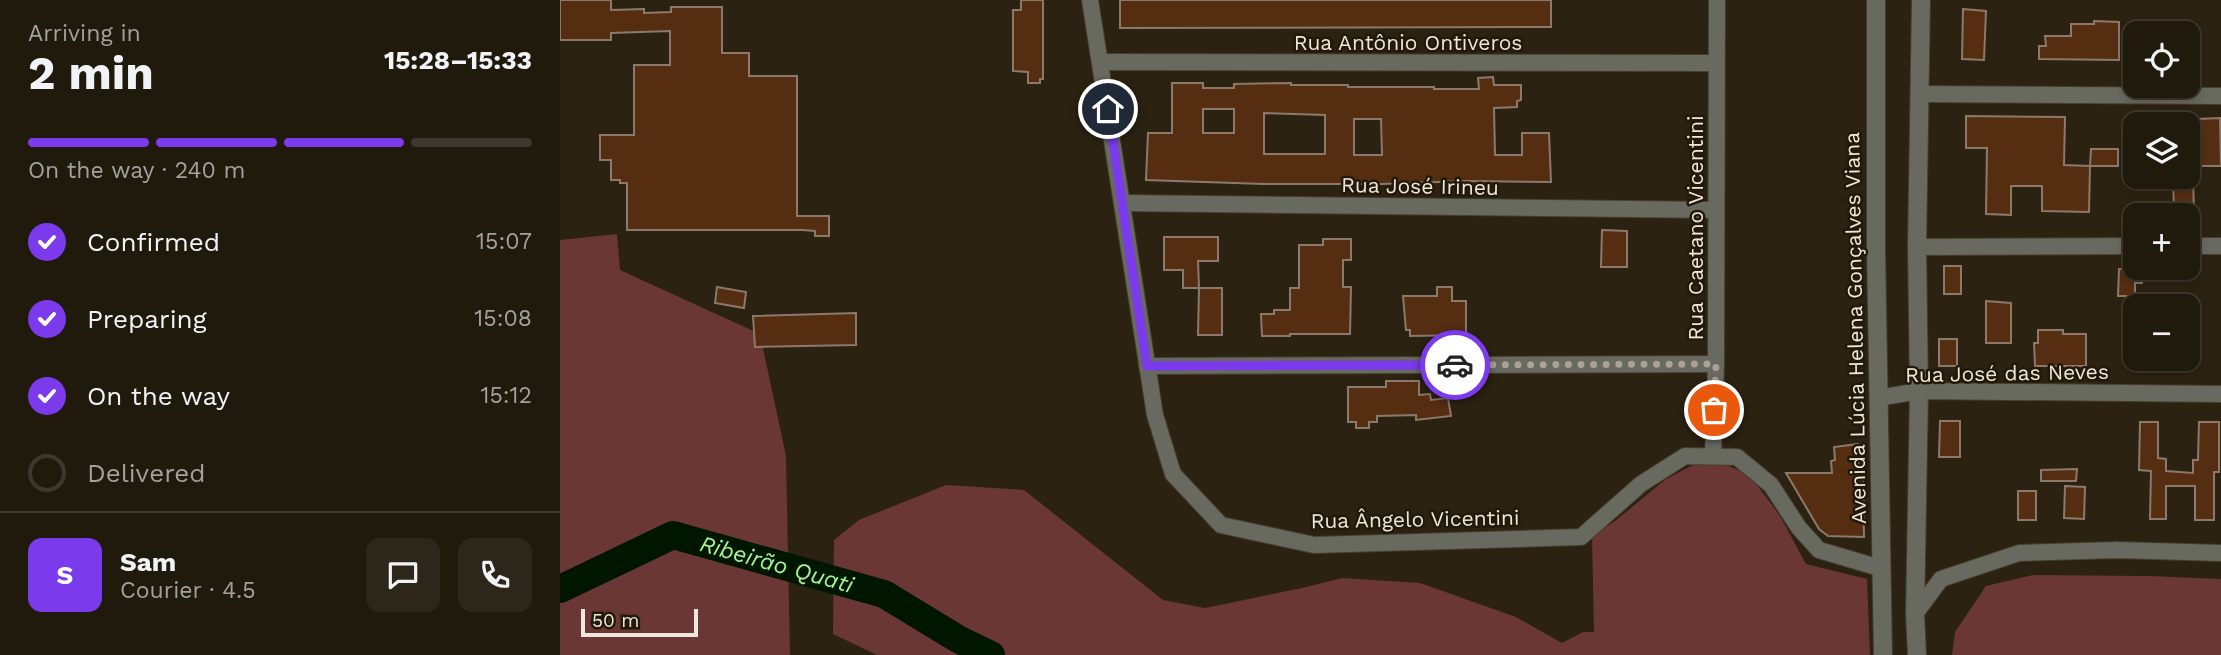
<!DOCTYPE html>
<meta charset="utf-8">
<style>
:root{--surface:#201a0d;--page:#2d271b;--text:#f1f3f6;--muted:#a2a19d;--line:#3d382e;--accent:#7c3aed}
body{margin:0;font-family:"Work Sans",sans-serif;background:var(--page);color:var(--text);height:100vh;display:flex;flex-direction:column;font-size:26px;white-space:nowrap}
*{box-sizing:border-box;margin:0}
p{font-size:23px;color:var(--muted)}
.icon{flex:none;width:38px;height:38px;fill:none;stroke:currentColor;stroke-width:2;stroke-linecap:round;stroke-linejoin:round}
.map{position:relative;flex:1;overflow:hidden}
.details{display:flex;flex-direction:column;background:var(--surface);width:560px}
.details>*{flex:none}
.controls{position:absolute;left:1563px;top:21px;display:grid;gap:14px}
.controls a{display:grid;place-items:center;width:77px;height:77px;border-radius:14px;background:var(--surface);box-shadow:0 4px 10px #0003,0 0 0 2px var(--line);font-size:35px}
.scale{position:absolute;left:21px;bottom:18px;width:117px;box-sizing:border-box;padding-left:7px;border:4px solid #eee7dd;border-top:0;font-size:19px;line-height:24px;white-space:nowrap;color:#eee7dd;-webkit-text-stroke:5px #221908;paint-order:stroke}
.pin{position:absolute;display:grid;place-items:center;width:60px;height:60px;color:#fff;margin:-30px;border:4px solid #fff;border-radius:50%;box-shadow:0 2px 7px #0007}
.courier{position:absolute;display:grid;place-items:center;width:70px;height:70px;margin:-35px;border:5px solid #7c3aed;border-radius:50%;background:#fff;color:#222;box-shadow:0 2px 9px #0007}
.summary em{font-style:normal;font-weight:700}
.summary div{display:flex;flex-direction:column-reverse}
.summary{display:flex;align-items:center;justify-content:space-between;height:119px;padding:0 28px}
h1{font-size:46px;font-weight:700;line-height:52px}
.bar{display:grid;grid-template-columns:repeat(4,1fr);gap:10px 7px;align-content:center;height:84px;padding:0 28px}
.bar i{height:9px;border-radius:5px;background:var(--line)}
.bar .on{background:var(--accent)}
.bar p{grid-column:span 4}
.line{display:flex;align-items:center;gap:18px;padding:0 28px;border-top:2px solid var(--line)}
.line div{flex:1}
.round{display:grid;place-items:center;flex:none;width:74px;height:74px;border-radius:14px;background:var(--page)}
ol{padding:0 28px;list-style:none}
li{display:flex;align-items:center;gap:21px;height:77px}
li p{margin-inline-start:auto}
li .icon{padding:7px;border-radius:50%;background:var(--accent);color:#fff;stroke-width:4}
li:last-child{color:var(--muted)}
li i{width:38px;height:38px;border:4px solid var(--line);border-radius:50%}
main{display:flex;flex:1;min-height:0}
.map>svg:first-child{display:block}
</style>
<main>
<section class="details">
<div class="summary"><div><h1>2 min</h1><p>Arriving in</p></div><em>15:28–15:33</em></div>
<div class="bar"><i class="on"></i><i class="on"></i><i class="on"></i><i></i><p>On the way · 240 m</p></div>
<ol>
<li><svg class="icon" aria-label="check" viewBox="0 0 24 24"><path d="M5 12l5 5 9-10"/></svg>Confirmed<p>15:07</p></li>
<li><svg class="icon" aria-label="check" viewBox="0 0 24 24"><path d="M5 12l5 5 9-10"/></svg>Preparing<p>15:08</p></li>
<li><svg class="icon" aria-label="check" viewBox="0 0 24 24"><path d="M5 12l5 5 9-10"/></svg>On the way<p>15:12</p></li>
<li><i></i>Delivered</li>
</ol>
<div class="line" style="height:126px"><b class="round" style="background:var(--accent);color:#fff">S</b><div><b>Sam</b><p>Courier · 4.5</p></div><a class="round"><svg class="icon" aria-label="chat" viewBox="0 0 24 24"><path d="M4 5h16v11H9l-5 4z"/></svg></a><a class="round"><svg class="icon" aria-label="phone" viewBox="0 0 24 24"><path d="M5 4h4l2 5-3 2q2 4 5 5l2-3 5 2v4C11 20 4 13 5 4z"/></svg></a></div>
</section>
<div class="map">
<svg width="1661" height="655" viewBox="0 0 1661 655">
<rect width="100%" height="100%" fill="#2b2211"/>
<g fill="#6a3734">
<path d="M 57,234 L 60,270 L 200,334 L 226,456 L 230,655 L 0,655 L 0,240 Z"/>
<path d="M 1137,463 L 1166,465 L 1189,474 L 1220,516 L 1246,564 L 1307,579 L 1310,655 L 317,655 L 273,634 L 274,540 L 299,520 L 386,485 L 464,490 L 603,600 L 645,608 L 742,588 L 782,578 L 860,583 L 956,617 L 1002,643 L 1023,632 L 1034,632 L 1032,536 L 1055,521 L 1106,479 Z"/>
<path d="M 1473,575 L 1588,576 L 1661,579 L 1661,655 L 1392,655 L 1395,632 L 1426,586 Z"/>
</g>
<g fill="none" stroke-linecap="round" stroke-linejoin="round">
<path stroke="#001600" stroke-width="28" id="s1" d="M 0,589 L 113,535 L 324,594 L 398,639 L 431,655"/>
</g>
<g fill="#552e12" stroke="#8d786c" stroke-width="2" fill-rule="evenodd">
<path d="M 0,0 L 51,0 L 51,10 L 84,9 L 84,13 L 111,12 L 111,7 L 162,7 L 162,53 L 189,53 L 189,76 L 237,76 L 237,216 L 269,216 L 269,236 L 255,236 L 255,231 L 243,230 L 67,230 L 67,183 L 60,183 L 60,180 L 51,180 L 51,160 L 40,160 L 40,135 L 74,135 L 74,65 L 110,65 L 110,31 L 51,33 L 51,40 L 0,40 Z"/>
<path d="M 461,0 L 483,0 L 483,79 L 480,79 L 480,83 L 468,83 L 468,72 L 453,71 L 453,10 L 461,10 Z"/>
<path d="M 560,0 L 991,0 L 991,27 L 560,28 Z"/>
<path d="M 1403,9 L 1426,11 L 1424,60 L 1402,59 Z"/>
<path d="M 1534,21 L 1559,22 L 1559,60 L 1479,59 L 1479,46 L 1486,46 L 1485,36 L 1511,36 L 1511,24 L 1534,24 Z"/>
<path d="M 933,77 L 934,85 L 961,85 L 961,100 L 957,101 L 957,107 L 934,108 L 935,155 L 962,155 L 962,133 L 989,133 L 991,182 L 906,181 L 822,184 L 704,184 L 586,180 L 588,133 L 612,133 L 612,83 L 643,83 L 643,88 L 674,88 L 674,84 L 731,83 L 731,85 L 788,85 L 788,87 L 874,87 L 874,89 L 919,89 L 918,78 ZM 643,109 L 674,109 L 674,133 L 643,133 ZM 704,113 L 765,115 L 765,154 L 704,154 ZM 794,119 L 821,119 L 822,155 L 794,155 Z"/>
<path d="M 1406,116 L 1505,117 L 1504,165 L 1530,166 L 1529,212 L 1482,211 L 1482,186 L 1451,186 L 1451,215 L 1426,214 L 1427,148 L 1406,148 Z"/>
<path d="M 1660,118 L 1661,166 L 1633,166 L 1634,147 L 1639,147 L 1638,119 Z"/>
<path d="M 1531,149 L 1558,149 L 1558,166 L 1530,166 Z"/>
<path d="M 1613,177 L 1633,177 L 1634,213 L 1614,213 Z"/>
<path d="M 1042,230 L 1067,231 L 1067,267 L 1041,267 Z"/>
<path d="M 604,237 L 658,237 L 658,261 L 638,261 L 639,288 L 623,288 L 623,270 L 604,270 Z"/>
<path d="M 763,239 L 791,239 L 791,260 L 783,260 L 783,287 L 791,287 L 790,334 L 730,334 L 730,336 L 702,336 L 701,314 L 714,314 L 714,310 L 730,310 L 730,288 L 739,288 L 739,245 L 763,245 Z"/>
<rect x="1384" y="266" width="17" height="28"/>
<path d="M 1559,269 L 1582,269 L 1582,283 L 1575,283 L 1575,296 L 1558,296 Z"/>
<path d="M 157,287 L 186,292 L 184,308 L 155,303 Z"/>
<path d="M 877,287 L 892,287 L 892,301 L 906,301 L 906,335 L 850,336 L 850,330 L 846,330 L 843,296 L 877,296 Z"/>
<path d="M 639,288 L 662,288 L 662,335 L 638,335 Z"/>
<path d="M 1426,301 L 1451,303 L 1451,343 L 1426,343 Z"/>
<path d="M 296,313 L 296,345 L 195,347 L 193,316 Z"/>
<path d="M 1478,330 L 1503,330 L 1503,334 L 1526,334 L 1526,366 L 1475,366 L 1474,343 L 1478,343 Z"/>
<rect x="1379" y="339" width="18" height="27"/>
<path d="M 826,381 L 859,381 L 859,395 L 870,394 L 871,400 L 888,398 L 891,416 L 856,420 L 856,415 L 817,416 L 817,422 L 809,422 L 809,428 L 796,428 L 796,422 L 788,422 L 788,387 L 826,387 Z"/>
<path d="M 1380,421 L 1400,421 L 1400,457 L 1379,457 Z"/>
<path d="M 1580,422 L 1598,422 L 1598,458 L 1606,459 L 1606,471 L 1633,473 L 1633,460 L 1638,460 L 1639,422 L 1659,422 L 1659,472 L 1654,472 L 1654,520 L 1635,520 L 1635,486 L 1606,486 L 1606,519 L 1590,519 L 1591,471 L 1579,470 Z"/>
<path d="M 1298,444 L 1299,474 L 1303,475 L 1304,537 L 1268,536 L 1259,529 L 1226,473 L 1272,473 L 1271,461 L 1275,460 L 1274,447 Z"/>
<path d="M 1517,469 L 1516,481 L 1481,481 L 1481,470 Z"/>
<path d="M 1505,486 L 1525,487 L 1524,519 L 1504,518 Z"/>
<rect x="1458" y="491" width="18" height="29"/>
</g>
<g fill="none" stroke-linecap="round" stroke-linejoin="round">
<g stroke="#463e2e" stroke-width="18">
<g id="minor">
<path d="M 530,0 L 595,415 L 613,474 L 661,525 L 754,545 L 1021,537 L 1081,484 L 1125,456 L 1177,457 L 1211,485 L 1239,528 L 1259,550 L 1320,568"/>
<path d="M 540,62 L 1156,63"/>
<path d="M 1359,94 L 1661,96"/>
<path d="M 563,203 L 1156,210"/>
<path d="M 1628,246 L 1661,246"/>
<path d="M 1357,247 L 1575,246"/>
<path d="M 587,366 L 1156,364"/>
<path d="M 1318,398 L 1359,391 L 1661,394"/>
<path d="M 1153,456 L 1156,364 L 1157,0"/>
<path d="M 1355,614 L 1381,579 L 1459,553 L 1557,550 L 1661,553"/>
</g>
</g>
<g stroke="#463e2e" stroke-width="20">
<g id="tertiary">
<path d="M 1316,0 L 1316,249 L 1323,655"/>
<path d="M 1357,655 L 1355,614 L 1359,391 L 1357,247 L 1361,0"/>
</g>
</g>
<use href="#minor" stroke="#68695f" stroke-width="16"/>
<use href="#tertiary" stroke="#68695f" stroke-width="18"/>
</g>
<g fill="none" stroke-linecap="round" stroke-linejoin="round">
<path stroke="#aaa296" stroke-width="7" stroke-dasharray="0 12.6" d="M 895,365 L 1156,364 L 1154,410"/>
<path stroke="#7c3aed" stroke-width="9" d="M 548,109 L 587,366 L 895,365"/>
</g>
<g text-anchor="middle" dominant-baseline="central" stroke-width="5" stroke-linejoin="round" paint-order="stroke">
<g font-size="21" fill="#eee7dd" stroke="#221908">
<text x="848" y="42">Rua Antônio Ontiveros</text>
<text transform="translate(860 186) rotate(1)">Rua José Irineu</text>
<text transform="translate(1135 228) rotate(-90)">Rua Caetano Vicentini</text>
<text transform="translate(1295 328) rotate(-91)">Avenida Lúcia Helena Gonçalves Viana</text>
<text transform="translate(1447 373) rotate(-1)">Rua José das Neves</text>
<text transform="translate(855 519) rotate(-1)">Rua Ângelo Vicentini</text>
</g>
<g font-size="23" font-style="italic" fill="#a6f293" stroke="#221908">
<text stroke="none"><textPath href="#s1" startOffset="233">Ribeirão Quati</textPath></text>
</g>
</g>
</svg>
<div class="controls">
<a><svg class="icon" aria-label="locate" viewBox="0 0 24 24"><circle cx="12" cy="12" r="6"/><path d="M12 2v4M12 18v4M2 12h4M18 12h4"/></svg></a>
<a><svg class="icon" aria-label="layers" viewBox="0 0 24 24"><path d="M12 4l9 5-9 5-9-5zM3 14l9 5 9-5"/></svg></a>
<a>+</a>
<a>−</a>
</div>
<div class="scale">50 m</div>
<div class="pin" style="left:1154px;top:410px;background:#ea580c"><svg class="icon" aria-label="bag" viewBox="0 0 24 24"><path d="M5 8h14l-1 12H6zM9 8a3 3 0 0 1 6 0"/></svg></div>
<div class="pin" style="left:548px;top:109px;background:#1f2937"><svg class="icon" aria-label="home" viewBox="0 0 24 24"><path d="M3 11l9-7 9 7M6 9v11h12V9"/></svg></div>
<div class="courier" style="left:895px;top:365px"><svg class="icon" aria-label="car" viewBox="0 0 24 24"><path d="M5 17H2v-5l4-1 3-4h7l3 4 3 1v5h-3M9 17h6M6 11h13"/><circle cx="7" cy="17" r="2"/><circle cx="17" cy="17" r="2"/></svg></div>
</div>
</main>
